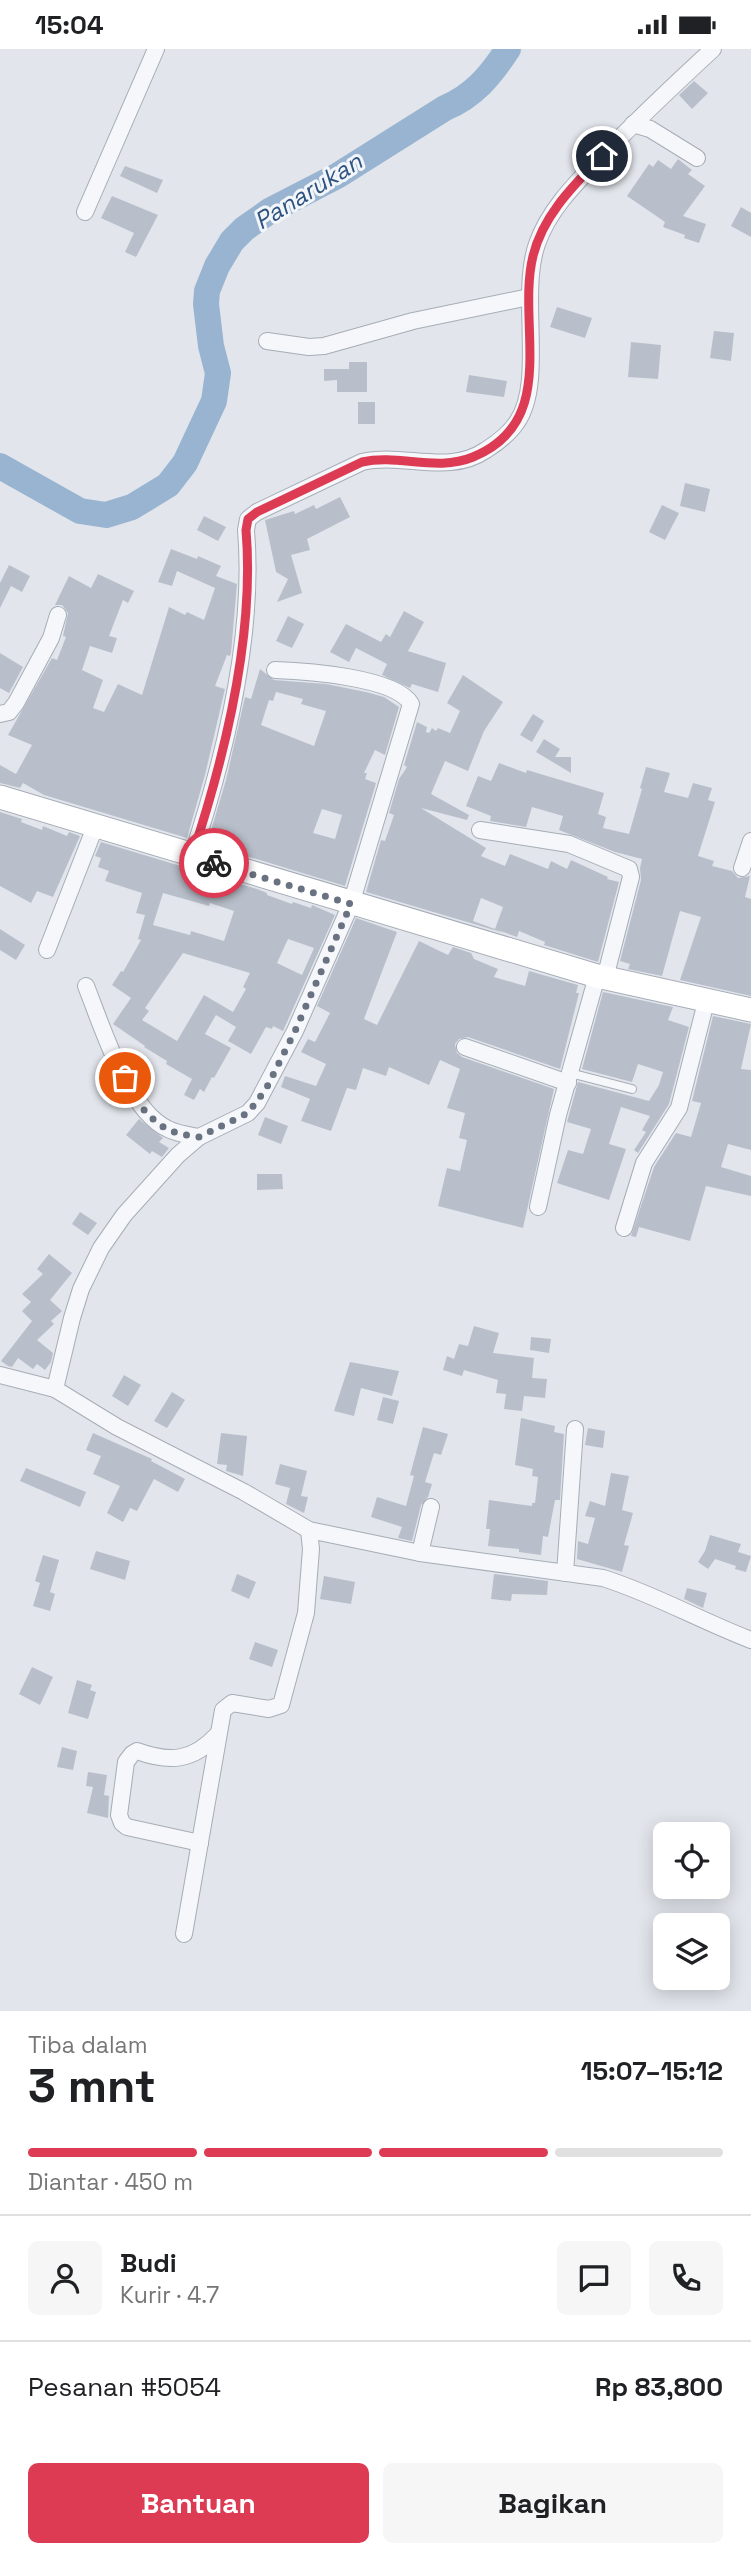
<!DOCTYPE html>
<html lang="id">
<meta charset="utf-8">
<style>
:root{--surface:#fff;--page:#f6f6f6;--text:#202124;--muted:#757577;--line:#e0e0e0;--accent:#dd3b54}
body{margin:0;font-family:"Space Grotesk",sans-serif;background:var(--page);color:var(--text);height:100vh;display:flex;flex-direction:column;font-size:26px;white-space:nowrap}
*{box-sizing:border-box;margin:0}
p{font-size:23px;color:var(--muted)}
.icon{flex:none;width:38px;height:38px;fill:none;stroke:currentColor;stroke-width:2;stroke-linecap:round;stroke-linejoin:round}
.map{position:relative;height:1962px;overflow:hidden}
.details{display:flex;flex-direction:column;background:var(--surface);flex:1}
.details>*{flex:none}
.fabs{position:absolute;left:653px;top:1773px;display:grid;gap:14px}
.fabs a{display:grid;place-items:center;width:77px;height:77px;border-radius:10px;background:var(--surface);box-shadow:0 4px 18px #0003;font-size:35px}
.pin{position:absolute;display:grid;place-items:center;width:60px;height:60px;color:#fff;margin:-30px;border:4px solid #fff;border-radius:50%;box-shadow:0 2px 7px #0007}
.courier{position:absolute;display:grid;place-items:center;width:70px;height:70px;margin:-35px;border:5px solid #dd3b54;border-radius:50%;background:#fff;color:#222;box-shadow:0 2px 9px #0007}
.summary em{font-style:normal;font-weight:700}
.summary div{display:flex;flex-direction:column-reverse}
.summary{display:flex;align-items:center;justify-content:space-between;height:119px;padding:0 28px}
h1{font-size:46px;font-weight:700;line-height:52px}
.bar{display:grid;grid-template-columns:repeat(4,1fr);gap:10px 7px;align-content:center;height:84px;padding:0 28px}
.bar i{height:9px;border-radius:5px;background:var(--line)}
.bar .current{background:var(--accent)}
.bar p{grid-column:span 4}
.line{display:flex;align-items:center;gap:18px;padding:0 28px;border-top:2px solid var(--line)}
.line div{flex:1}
.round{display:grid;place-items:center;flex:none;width:74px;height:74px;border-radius:10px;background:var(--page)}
.primary-button{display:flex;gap:14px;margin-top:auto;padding:14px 28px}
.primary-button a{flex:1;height:80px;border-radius:10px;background:var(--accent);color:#fff;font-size:28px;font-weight:700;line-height:80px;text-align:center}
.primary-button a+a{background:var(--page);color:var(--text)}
.status{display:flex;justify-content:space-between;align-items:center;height:49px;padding:0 35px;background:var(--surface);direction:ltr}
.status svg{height:19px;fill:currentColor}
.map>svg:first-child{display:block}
</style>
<div class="status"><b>15:04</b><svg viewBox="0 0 49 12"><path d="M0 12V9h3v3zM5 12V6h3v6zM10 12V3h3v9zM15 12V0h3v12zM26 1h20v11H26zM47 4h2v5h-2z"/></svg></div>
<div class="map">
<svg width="751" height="1962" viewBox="0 0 751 1962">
<rect width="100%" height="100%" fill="#e2e6ec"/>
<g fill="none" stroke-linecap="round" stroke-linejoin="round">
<path stroke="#99b4d0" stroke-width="26" d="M 0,417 L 80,462 L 106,466 L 132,458 L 168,436 L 185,414 L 214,352 L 218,324 L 211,297 L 206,255 L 207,242 L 217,217 L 232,192 L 244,180 L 271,161 L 337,127 L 445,59 C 474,47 491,26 508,0"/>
</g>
<g fill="#b9bfca" fill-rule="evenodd">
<path d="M 694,32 L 708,44 L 692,60 L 679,46 Z"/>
<path d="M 678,110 L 692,121 L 688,125 L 705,137 L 683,167 L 706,175 L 699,194 L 684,189 L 685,186 L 663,178 L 665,173 L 627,147 L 649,115 L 653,118 L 658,111 L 671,120 Z"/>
<path d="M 125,117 L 163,131 L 157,144 L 120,127 Z"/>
<path d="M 112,147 L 158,166 L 136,208 L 125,203 L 134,184 L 101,169 Z"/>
<path d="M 741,158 L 751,164 L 751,188 L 731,177 Z"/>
<path d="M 557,258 L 592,269 L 585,289 L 550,278 Z"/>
<path d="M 714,282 L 734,284 L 731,312 L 710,309 Z"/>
<path d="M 631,293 L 661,296 L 658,330 L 628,328 Z"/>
<path d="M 349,313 L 367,313 L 367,343 L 337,343 L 337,331 L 324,332 L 324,320 L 349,320 Z"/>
<path d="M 469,326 L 507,332 L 504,348 L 466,343 Z"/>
<rect x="358" y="353" width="17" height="22"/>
<path d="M 685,434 L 710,440 L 705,463 L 680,457 Z"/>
<path d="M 340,448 L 350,468 L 307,490 L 310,501 L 291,506 L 302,544 L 277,553 L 288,530 L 276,523 L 265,471 L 294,462 L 295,465 L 314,456 L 316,460 Z"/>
<path d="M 662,456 L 679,464 L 665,491 L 649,483 Z"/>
<path d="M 204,467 L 226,478 L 218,492 L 197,481 Z"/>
<path d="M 171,500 L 197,510 L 198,507 L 221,517 L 216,527 L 237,535 L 231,604 L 230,607 L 227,606 L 215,637 L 225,640 L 224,644 L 205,726 L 187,789 L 44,746 L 23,734 L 20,739 L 0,734 L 0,716 L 16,725 L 32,696 L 8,686 L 52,609 L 57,611 L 66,588 L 63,587 L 68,564 L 62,556 L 55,556 L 69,527 L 91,539 L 98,525 L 134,542 L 128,554 L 123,551 L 109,587 L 117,589 L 112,604 L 90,597 L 82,621 L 103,631 L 93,659 L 104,663 L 118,635 L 142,646 L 169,558 L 185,566 L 187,563 L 204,571 L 215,539 L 177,522 L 172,537 L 158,533 Z"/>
<path d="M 9,516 L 30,527 L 22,543 L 11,537 L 0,559 L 0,534 Z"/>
<path d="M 404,562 L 424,573 L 408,602 L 446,614 L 438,643 L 412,635 L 410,639 L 382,626 L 387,615 L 356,599 L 349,613 L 330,603 L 346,575 L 381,593 L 386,585 L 390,588 Z"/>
<path d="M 288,567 L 304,575 L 292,599 L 276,592 Z"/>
<path d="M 0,604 L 23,618 L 9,644 L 0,639 Z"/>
<path d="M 260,620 L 274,631 L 326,635 L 366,643 L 384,648 L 399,658 L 385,706 L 375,701 L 364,724 L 367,724 L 365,730 L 376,734 L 345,837 L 207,795 L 226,731 L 245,648 L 251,650 ZM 276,643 L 303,650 L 301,655 L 326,662 L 314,697 L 261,676 L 269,651 L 273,652 ZM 322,760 L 342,766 L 335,790 L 313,784 Z"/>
<path d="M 463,626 L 503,653 L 484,682 L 468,722 L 445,712 L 431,745 L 469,766 L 467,771 L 421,759 L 486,799 L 481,807 L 505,817 L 510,805 L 548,820 L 551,812 L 567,820 L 571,811 L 608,828 L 607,830 L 619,833 L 598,913 L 544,896 L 545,893 L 519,882 L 517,888 L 495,880 L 504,884 L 366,843 L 381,791 L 385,792 L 394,766 L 389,764 L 399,730 L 407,718 L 404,716 L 417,673 L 427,678 L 426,683 L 429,684 L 432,679 L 436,682 L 438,679 L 450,684 L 460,662 L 447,654 ZM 481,849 L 503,858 L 495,880 L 473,872 Z"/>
<path d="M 533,665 L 544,672 L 532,693 L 520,686 Z"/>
<path d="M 544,690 L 560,700 L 555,708 L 571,708 L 571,724 L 536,703 Z"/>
<path d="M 499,714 L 526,724 L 527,721 L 604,744 L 598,765 L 606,768 L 603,779 L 629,785 L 642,740 L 640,739 L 646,718 L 670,724 L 664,743 L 688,749 L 693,734 L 712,739 L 708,751 L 715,753 L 698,807 L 714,812 L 712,817 L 732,822 L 738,829 L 750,827 L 745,848 L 751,850 L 751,947 L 680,931 L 701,868 L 680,862 L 662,927 L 628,920 L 630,915 L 620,912 L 641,831 L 640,819 L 642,810 L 615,803 L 559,781 L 563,767 L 532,758 L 526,778 L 490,772 L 491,767 L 466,757 L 478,727 L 491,732 Z"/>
<path d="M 0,763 L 22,770 L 21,773 L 42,781 L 43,777 L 67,787 L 69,783 L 80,787 L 53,848 L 37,842 L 31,854 L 0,837 Z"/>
<path d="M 101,793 L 257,840 L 267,844 L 267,846 L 292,855 L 293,853 L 311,859 L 312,856 L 335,866 L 283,982 L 273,977 L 272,980 L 266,978 L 251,1005 L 228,992 L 236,978 L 216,966 L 205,985 L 231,999 L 214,1029 L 212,1028 L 204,1043 L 200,1040 L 194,1051 L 184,1046 L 192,1030 L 166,1015 L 167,1012 L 144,998 L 145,997 L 113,975 L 131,949 L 112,936 L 121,922 L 123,923 L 141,891 L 138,890 L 145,866 L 136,864 L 142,844 L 105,832 L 109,822 L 98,818 L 101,809 L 95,807 ZM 163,844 L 209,857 L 210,854 L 234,862 L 224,892 L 191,882 L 190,886 L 153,876 ZM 288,890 L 314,899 L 302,926 L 277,914 ZM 183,904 L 250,924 L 243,938 L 246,940 L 233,963 L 204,946 L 177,992 L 142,971 L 149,962 L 145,959 Z"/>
<path d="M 356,869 L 397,883 L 364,970 L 377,976 L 419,892 L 448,906 L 453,898 L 471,904 L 474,910 L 498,920 L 494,928 L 525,937 L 529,922 L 578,936 L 576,944 L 579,944 L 560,1020 L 468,988 L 459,990 L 455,995 L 457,1004 L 462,1008 L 554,1040 L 523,1179 L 438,1157 L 447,1119 L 460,1122 L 467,1091 L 459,1089 L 465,1064 L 447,1059 L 460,1020 L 440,1011 L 429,1036 L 389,1018 L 386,1027 L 363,1019 L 356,1041 L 347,1039 L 331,1082 L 301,1072 L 310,1050 L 281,1038 L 285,1027 L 316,1037 L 326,1015 L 301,1003 L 308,990 L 315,993 L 330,964 L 317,957 Z"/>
<path d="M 0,880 L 25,896 L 16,911 L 0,901 Z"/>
<path d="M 603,943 L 673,958 L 668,971 L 689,978 L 669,1055 L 638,1104 L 634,1101 L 646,1083 L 642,1081 L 650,1067 L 621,1058 L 609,1095 L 626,1100 L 609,1151 L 557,1134 L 568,1101 L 583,1105 L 591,1080 L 567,1073 L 578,1033 L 649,1052 L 659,1036 L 663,1023 L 638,1015 L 632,1033 L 582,1020 Z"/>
<path d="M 713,967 L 751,975 L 741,1020 L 751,1021 L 751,1101 L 728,1095 L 721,1118 L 751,1127 L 751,1147 L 706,1137 L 690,1192 L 639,1178 L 636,1188 L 631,1187 L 654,1118 L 676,1084 L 691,1088 L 701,1054 L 692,1052 Z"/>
<path d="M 265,1068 L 288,1077 L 281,1095 L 258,1086 Z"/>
<path d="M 139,1070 L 163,1089 L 159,1093 L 169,1099 L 162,1108 L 152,1102 L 150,1105 L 126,1086 Z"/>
<path d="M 257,1125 L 282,1125 L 283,1140 L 257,1141 Z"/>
<path d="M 80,1163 L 97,1174 L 88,1186 L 72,1175 Z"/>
<path d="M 49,1205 L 72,1224 L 50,1251 L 62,1262 L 51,1272 L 54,1275 L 37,1291 L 53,1304 L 51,1313 L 45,1321 L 37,1315 L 33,1320 L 18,1309 L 12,1318 L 8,1317 L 1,1312 L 32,1272 L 22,1262 L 31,1253 L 22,1245 L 43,1225 L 37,1220 Z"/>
<path d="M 474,1277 L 499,1284 L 493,1304 L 534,1309 L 532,1329 L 547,1330 L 545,1349 L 524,1347 L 522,1362 L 504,1360 L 506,1345 L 496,1344 L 498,1331 L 464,1321 L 462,1327 L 443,1321 L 447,1307 L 454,1310 L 459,1295 L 468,1297 Z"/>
<path d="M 531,1288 L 551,1290 L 549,1304 L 530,1301 Z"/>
<path d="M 350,1313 L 399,1322 L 392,1347 L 361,1339 L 354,1367 L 334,1362 Z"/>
<path d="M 124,1326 L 141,1336 L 128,1357 L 112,1347 Z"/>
<path d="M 172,1343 L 185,1351 L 167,1379 L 154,1372 Z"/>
<path d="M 383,1348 L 399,1352 L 393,1375 L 377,1371 Z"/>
<path d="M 521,1369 L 555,1377 L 554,1383 L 564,1385 L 560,1451 L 555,1451 L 548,1488 L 543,1487 L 541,1506 L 519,1503 L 519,1500 L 488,1497 L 490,1480 L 486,1480 L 489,1451 L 532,1457 L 532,1454 L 535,1454 L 538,1428 L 532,1427 L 533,1420 L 515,1416 Z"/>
<path d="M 423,1378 L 448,1385 L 441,1406 L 434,1404 L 425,1433 L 432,1435 L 428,1448 L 421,1456 L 412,1492 L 398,1489 L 402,1478 L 371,1468 L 377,1448 L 406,1457 L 414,1427 L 410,1426 Z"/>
<path d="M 588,1379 L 605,1382 L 603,1399 L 585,1396 Z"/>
<path d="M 93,1384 L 152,1410 L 151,1412 L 185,1430 L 178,1443 L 154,1430 L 137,1462 L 130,1459 L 123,1473 L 107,1464 L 120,1437 L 93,1425 L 101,1407 L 86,1401 Z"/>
<path d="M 221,1384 L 247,1387 L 243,1427 L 226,1422 L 227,1416 L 217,1415 Z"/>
<path d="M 280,1415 L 307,1422 L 301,1447 L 308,1448 L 304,1464 L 286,1455 L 290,1439 L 275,1435 Z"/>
<path d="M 26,1419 L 86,1443 L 80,1458 L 20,1432 Z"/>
<path d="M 611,1424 L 629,1427 L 622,1461 L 633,1464 L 624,1496 L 629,1497 L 622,1523 L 577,1510 L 578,1492 L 588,1495 L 595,1469 L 585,1467 L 590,1452 L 605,1457 Z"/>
<path d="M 710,1486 L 741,1495 L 738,1503 L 751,1507 L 746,1523 L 735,1520 L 736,1517 L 715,1510 L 708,1520 L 698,1513 L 705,1502 Z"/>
<path d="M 96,1502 L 130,1512 L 125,1531 L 90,1520 Z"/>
<path d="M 43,1506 L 59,1511 L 50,1543 L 55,1545 L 50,1562 L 33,1557 L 40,1534 L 35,1532 Z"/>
<path d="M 237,1525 L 256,1533 L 249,1550 L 231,1542 Z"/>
<path d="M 494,1525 L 548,1532 L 547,1546 L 512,1545 L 511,1552 L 491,1550 Z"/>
<path d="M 324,1527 L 355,1533 L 351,1555 L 320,1550 Z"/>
<path d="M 687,1539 L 707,1544 L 703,1559 L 684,1550 Z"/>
<path d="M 255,1593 L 278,1601 L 272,1618 L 249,1610 Z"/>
<path d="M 32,1618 L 53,1628 L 40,1656 L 19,1645 Z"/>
<path d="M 77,1631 L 92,1636 L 90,1641 L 96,1643 L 88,1670 L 68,1664 Z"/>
<path d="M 62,1698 L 77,1702 L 73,1721 L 57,1718 Z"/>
<path d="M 88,1723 L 107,1726 L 104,1746 L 109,1747 L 108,1769 L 87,1764 L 93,1738 L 86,1737 Z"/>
</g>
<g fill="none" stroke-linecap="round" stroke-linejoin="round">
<g stroke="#a6adb7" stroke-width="10">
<path id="lane" d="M 570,1024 L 632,1040"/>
</g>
<g stroke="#a6adb7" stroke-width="18">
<g id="street">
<path d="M 633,75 L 650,80 L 697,109"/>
<path d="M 85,163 L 156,0"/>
<path d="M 267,292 L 309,298 L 324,297 L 413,272 L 529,248"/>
<path d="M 0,665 L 9,663 L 16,654 L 51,589 L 58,566"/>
<path d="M 480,781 L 569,795 L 629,820 L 631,828 L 605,929"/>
<path d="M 192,807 C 225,707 255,587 246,481 L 248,470 L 257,463 L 362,413 C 403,403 448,427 486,401 C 497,394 510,384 517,373 C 545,333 519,246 537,195 C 549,160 577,133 602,107 C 638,70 675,35 713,0"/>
<path d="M 742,819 L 751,792"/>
<path d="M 47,901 L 95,778"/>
<path d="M 86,937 C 102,977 128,1062 168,1080 C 178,1085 189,1086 199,1088"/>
<path d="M 465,998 L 568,1034"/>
<path d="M 538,1158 L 558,1066 L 597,927"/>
<path d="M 624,1179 L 644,1114 L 679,1059 L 706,953"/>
<path d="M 0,1326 L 55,1340 L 117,1378 L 244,1443 L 309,1481 L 420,1504 L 603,1529 C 654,1545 701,1572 751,1591"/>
<path d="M 55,1340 L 72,1269 L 81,1240 L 101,1199 L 124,1166 L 178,1106 L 199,1088 L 248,1064 L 257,1054 L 295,982 L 351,855 L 411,655 C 396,628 304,622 275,621"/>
<path d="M 420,1504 L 431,1458"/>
<path d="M 565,1524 L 575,1380"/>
<path d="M 200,1794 L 127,1778 L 122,1774 L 119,1766 L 126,1713 L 132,1705 L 137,1702 C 170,1714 193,1712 217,1686"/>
<path d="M 184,1885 L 223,1661 L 232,1654 L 269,1660 L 281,1656 L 306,1564 L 311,1500 L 309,1481"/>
</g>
</g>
<g stroke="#a6adb7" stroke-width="25">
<path id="secondary" d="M 0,748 L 597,927 L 751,961"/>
</g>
<use href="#lane" stroke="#f5f7fa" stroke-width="8"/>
<use href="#street" stroke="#f5f7fa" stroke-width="16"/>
<use href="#secondary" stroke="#fff" stroke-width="23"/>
</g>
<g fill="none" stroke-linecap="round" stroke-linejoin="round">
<path stroke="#697280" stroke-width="7" stroke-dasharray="0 12.6" d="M 125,1029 L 137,1054 L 153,1070 L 166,1080 L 180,1085 L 199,1088 L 248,1064 L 266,1040 L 295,982 L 351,855 L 214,814"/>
<path stroke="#dd3b54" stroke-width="9" d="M 214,814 L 192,807 C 225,707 255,587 246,481 L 248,470 L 257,463 L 362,413 C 399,405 437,423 473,408 C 561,372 516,276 533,207 C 543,166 574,136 602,107"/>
</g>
<g text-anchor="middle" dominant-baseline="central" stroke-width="6" stroke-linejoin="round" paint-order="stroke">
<g font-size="24" font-style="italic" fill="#2d527f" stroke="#f2f5f9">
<text transform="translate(308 142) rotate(-32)">Panarukan</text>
</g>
</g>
</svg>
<div class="fabs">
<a><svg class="icon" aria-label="locate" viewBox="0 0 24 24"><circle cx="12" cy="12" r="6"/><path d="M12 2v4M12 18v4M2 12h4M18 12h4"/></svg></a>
<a><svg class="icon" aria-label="layers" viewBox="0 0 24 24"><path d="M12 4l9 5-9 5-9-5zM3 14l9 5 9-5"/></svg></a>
</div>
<div class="pin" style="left:125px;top:1029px;background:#ea580c"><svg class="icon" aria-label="bag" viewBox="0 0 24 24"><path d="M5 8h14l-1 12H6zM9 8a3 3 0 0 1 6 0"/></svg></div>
<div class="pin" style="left:602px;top:107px;background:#1f2937"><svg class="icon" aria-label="home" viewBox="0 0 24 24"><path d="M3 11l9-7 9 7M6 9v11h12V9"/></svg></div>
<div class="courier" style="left:214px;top:814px"><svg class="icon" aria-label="bike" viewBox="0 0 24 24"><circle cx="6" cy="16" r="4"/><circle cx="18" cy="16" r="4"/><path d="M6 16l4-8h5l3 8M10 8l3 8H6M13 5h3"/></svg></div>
</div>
<section class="details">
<div class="summary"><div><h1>3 mnt</h1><p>Tiba dalam</p></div><em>15:07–15:12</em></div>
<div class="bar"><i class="current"></i><i class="current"></i><i class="current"></i><i></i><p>Diantar · 450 m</p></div>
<div class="line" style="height:126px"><a class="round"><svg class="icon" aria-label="person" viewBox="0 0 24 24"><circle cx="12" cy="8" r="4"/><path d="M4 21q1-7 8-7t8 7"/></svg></a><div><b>Budi</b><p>Kurir · 4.7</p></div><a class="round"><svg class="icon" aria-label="chat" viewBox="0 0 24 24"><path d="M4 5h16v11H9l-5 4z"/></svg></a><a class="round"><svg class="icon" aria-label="phone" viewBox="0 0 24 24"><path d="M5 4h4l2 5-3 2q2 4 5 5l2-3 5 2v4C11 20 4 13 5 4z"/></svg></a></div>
<div class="line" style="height:91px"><div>Pesanan #5054</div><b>Rp 83,800</b></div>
<div class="primary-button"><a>Bantuan</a><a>Bagikan</a></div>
</section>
